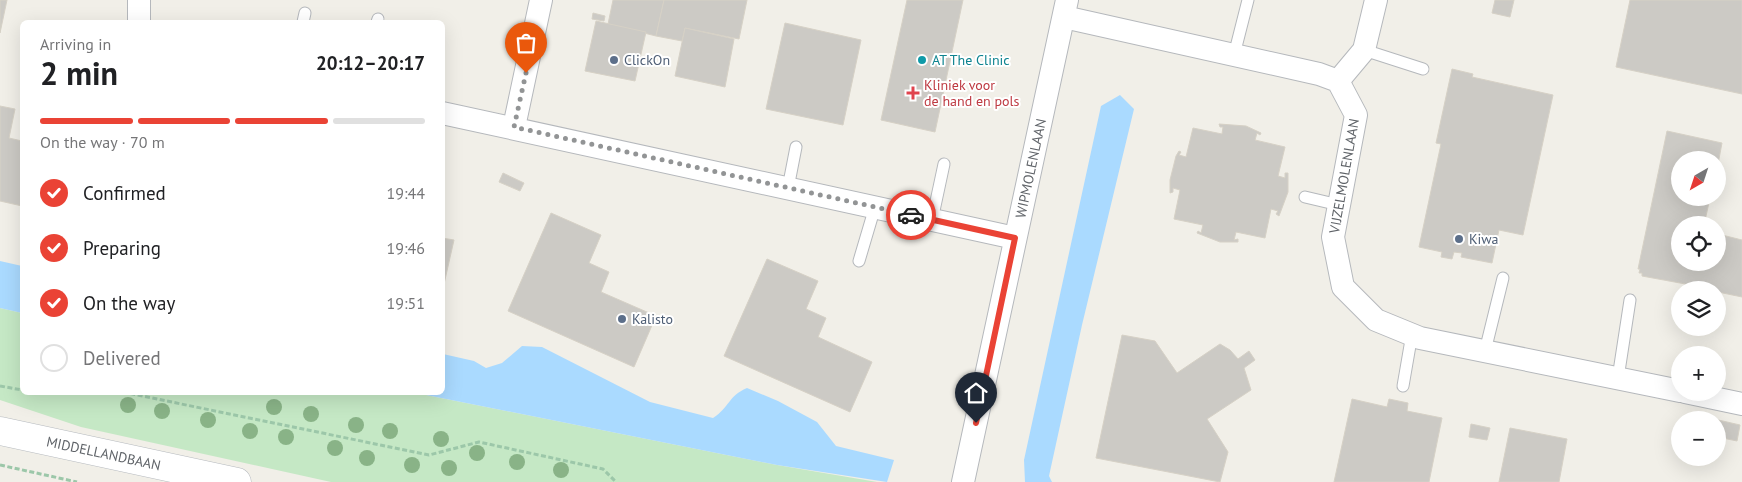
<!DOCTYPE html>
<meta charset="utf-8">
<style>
:root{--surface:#fff;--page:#f2f2f2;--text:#202124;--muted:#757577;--line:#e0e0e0;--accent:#ea4335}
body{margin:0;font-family:"PT Sans",sans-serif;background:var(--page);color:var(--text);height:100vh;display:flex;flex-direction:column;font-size:19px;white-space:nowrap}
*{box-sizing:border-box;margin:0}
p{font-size:16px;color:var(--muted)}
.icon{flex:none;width:28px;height:28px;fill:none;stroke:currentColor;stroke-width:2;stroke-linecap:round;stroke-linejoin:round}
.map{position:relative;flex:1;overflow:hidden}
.drawer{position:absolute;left:20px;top:20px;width:425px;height:375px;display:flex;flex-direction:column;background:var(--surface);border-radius:8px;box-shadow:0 5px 20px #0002}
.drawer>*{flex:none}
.needle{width:32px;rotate:219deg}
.fabs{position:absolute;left:1671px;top:151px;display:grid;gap:10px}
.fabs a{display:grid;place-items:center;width:55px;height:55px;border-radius:50%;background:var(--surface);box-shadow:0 5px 20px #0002;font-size:25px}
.pin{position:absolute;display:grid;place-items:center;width:42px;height:42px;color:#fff;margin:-51px -21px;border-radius:50% 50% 50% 0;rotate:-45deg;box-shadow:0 0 5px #0007}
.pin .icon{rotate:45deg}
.courier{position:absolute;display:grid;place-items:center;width:50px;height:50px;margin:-25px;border:4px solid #ea4335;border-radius:50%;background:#fff;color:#222;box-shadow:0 1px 6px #0007}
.summary em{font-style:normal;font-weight:700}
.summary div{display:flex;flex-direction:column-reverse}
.summary{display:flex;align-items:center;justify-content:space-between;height:85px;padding:0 20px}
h1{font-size:32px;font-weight:700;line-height:38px}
.bar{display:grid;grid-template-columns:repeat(4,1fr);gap:8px 5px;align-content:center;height:60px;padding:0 20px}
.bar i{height:6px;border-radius:4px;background:var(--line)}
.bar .on{background:var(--accent)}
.bar p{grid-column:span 4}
ol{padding:0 20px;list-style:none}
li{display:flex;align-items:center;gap:15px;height:55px}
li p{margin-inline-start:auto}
li .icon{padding:5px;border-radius:50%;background:var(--accent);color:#fff;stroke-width:4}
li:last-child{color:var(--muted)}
li i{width:28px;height:28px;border:2px solid var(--line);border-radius:50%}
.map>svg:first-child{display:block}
</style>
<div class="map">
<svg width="1742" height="482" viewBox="0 0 1742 482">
<rect width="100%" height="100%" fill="#f1efe8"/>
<path fill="#c5e8c5" d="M 0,308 L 22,313 L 22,392 L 416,393 L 777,465 L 877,482 L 331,482 L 81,427 L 0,400 Z"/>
<g fill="#aadaff">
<path d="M 1120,95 L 1134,109 L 1082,325 L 1049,476 L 1052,482 L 1025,482 L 1024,460 L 1101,106 Z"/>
<path d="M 0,261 L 22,266 L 22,313 L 0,308 Z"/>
<path d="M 522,346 L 542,347 L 650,402 L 713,418 C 730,407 728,396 747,388 L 778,401 L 817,422 L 836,446 L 894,460 L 887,482 L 777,465 L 416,393 L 442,392 L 443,354 L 474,361 L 486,368 L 502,363 Z"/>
</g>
<g fill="#cccac5" stroke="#d6d1c6">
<path d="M 0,0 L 7,0 L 0,33 Z"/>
<path d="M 613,0 L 664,0 L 656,36 L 608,24 Z"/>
<path d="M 664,0 L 747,0 L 739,39 L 685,28 L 682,41 L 656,36 Z"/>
<path d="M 907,0 L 963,0 L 935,132 L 881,120 Z"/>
<path d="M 1495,0 L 1514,0 L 1510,17 L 1492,13 Z"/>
<path d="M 1630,0 L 1742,0 L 1742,94 L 1616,67 Z"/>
<path d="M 593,13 L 605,16 L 604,21 L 592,19 Z"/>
<path d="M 596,21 L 646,32 L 635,81 L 585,71 Z"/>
<path d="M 785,23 L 861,40 L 843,125 L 766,109 Z"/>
<path d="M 685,28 L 734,39 L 725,87 L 675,76 Z"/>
<path d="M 1452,69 L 1473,74 L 1472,77 L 1553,95 L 1523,235 L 1499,230 L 1492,263 L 1461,257 L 1462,253 L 1454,252 L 1452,259 L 1441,257 L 1442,252 L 1419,247 L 1441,144 L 1436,143 Z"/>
<path d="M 0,106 L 15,109 L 9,138 L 22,141 L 22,206 L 0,201 Z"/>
<path d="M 1219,124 L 1246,126 L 1261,133 L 1260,135 L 1257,133 L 1255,140 L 1285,147 L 1278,176 L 1285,178 L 1285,173 L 1288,173 L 1288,192 L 1279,216 L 1276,214 L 1278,211 L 1271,209 L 1265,238 L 1236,232 L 1234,240 L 1238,239 L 1238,242 L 1220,242 L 1197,233 L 1198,231 L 1201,233 L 1203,225 L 1174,219 L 1180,190 L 1173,188 L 1173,192 L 1170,193 L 1170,180 L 1176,156 L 1179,151 L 1181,152 L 1179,155 L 1186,157 L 1193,128 L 1222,134 L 1223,127 L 1220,127 Z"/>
<path d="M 1667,131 L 1722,143 L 1718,164 L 1718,160 L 1680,160 L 1680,198 L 1710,198 L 1704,225 L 1680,225 L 1680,262 L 1718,262 L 1718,234 L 1742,240 L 1742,297 L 1718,292 L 1718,290 L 1642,276 L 1642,273 L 1639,273 L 1640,269 L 1638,269 Z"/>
<path d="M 503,173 L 524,183 L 520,191 L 499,182 Z"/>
<path d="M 551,213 L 601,235 L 589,263 L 609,272 L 601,292 L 656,316 L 634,367 L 508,311 Z"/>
<path d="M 442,238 L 454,240 L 442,293 Z"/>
<path d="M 767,259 L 818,281 L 806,309 L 826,318 L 818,337 L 872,362 L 850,412 L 724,356 Z"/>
<path d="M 1122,335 L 1155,341 L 1177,373 L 1220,344 L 1230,350 L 1238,359 L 1249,351 L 1255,360 L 1244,368 L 1251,390 L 1207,419 L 1228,452 L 1220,482 L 1096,458 Z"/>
<path d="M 1352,399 L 1387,407 L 1389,399 L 1408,403 L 1407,411 L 1442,418 L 1429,482 L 1334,482 Z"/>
<path d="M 1701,416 L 1740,425 L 1737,441 L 1718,437 L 1718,420 L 1700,420 Z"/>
<path d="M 1471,424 L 1490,428 L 1487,440 L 1469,437 Z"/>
<path d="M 1510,428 L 1567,439 L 1559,482 L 1499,482 Z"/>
</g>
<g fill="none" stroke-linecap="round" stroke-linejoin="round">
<g stroke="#b5b8bc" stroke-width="13">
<g id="service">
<path d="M 303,22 L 305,13"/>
<path d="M 377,22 L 378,19"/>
<path d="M 1364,50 L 1423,69"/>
<path d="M 1234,55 L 1248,0"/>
<path d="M 788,188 L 796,147"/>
<path d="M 1305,197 L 1339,205"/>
<path d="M 932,220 L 944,164"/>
<path d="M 859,261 L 875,207"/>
<path d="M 1485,351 L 1503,278"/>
<path d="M 1618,378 L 1630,300"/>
<path d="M 1403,386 L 1412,334"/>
</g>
</g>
<g stroke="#b5b8bc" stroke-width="24">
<g id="minor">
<path d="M 1064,17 L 1319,74 L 1338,81 L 1356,115 L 1333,237 L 1343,287 L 1376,320 L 1420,338 L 1680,391"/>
<path d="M 139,22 L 139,0"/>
<path d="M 1338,81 L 1364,50 L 1376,0"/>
<path d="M 442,113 L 1015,238"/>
<path d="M 514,127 L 541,0"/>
<path d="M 1685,392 L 1742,404"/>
<path id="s1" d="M 963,482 L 1067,0"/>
</g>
</g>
<g stroke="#b6babf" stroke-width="29">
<g id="secondary">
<path id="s2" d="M 0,431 L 237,482"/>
</g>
</g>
<g stroke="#9cc7a9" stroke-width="3" stroke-dasharray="5 2.5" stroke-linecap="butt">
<path d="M 0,386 L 22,390"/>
<path d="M 32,392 L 47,392"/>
<path d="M 123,392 L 429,455 L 479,442 L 603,469 L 616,482"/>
<path d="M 0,465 L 77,482"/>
</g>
<use href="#service" stroke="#fff" stroke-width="11"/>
<use href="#minor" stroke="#fff" stroke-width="22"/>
<use href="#secondary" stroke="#fff" stroke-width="28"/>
</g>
<g fill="#89b387">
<circle cx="128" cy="405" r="8"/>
<circle cx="274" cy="407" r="8"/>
<circle cx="162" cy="411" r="8"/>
<circle cx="311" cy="414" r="8"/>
<circle cx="208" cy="420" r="8"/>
<circle cx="356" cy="425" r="8"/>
<circle cx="250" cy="431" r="8"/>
<circle cx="390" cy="431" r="8"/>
<circle cx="286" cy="437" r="8"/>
<circle cx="441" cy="439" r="8"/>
<circle cx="335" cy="448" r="8"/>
<circle cx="477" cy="453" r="8"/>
<circle cx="367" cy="458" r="8"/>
<circle cx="517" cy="462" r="8"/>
<circle cx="412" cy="465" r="8"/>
<circle cx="449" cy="468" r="8"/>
<circle cx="561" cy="470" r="8"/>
</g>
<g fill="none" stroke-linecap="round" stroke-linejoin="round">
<path stroke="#929495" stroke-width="5" stroke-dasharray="0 9" d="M 526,73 L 514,127 L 911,215"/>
<path stroke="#ea4335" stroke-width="6" d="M 911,215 L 1015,238 L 976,423"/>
</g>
<g fill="#5c6f8a" stroke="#fff" stroke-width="2">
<circle cx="614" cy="60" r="5"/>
<circle cx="1459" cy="239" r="5"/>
<circle cx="622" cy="319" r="5"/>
</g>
<circle fill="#0f9aa8" stroke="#fff" stroke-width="2" cx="922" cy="60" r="5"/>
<path fill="#e0444e" stroke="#fff" stroke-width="2" d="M910.5 85.5h5v5h5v5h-5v5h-5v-5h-5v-5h5z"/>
<g text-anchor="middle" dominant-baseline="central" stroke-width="4" stroke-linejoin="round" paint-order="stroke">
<g font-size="14" fill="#4e5e75" stroke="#fff" text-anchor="start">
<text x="624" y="60">ClickOn</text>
<text x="1469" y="239">Kiwa</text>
<text x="632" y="319">Kalisto</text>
</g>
<g font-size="14" fill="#0d838f" stroke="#fff" text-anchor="start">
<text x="932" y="60">AT The Clinic</text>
</g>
<g font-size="14" fill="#be3a42" stroke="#fff" text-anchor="start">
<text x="924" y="85">Kliniek voor<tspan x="924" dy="16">de hand en pols</tspan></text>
</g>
<g font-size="14" fill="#5f6368" stroke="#fff">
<text stroke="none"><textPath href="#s1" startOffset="321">WIPMOLENLAAN</textPath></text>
<text transform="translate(1344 176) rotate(-80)">VIJZELMOLENLAAN</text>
<text stroke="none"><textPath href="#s2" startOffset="106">MIDDELLANDBAAN</textPath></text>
</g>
</g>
</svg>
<div class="fabs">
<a><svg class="needle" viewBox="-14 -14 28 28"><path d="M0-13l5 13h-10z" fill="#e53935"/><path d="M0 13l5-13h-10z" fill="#757577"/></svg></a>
<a><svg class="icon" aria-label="locate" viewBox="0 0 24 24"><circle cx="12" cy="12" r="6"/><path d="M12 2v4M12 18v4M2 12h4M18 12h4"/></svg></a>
<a><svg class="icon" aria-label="layers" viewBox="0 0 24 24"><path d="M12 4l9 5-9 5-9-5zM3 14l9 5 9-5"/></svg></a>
<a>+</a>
<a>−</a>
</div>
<div class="pin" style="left:526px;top:73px;background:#ea580c"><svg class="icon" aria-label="bag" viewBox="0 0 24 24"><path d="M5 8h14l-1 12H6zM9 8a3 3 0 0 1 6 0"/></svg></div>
<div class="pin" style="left:976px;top:423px;background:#1f2937"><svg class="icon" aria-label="home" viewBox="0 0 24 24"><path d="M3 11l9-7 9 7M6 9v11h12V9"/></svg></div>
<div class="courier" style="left:911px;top:215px"><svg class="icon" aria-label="car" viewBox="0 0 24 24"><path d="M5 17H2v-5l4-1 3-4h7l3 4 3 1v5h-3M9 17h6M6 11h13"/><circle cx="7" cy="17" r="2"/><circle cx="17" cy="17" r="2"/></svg></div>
<section class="drawer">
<div class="summary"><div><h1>2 min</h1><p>Arriving in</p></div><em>20:12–20:17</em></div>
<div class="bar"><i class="on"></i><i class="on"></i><i class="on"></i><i></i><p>On the way · 70 m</p></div>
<ol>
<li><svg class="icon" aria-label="check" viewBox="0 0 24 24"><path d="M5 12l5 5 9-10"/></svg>Confirmed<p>19:44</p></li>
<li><svg class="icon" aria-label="check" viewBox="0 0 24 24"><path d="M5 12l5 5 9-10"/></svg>Preparing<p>19:46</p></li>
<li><svg class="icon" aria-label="check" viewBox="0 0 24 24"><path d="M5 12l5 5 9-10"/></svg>On the way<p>19:51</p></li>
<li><i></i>Delivered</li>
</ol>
</section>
</div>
